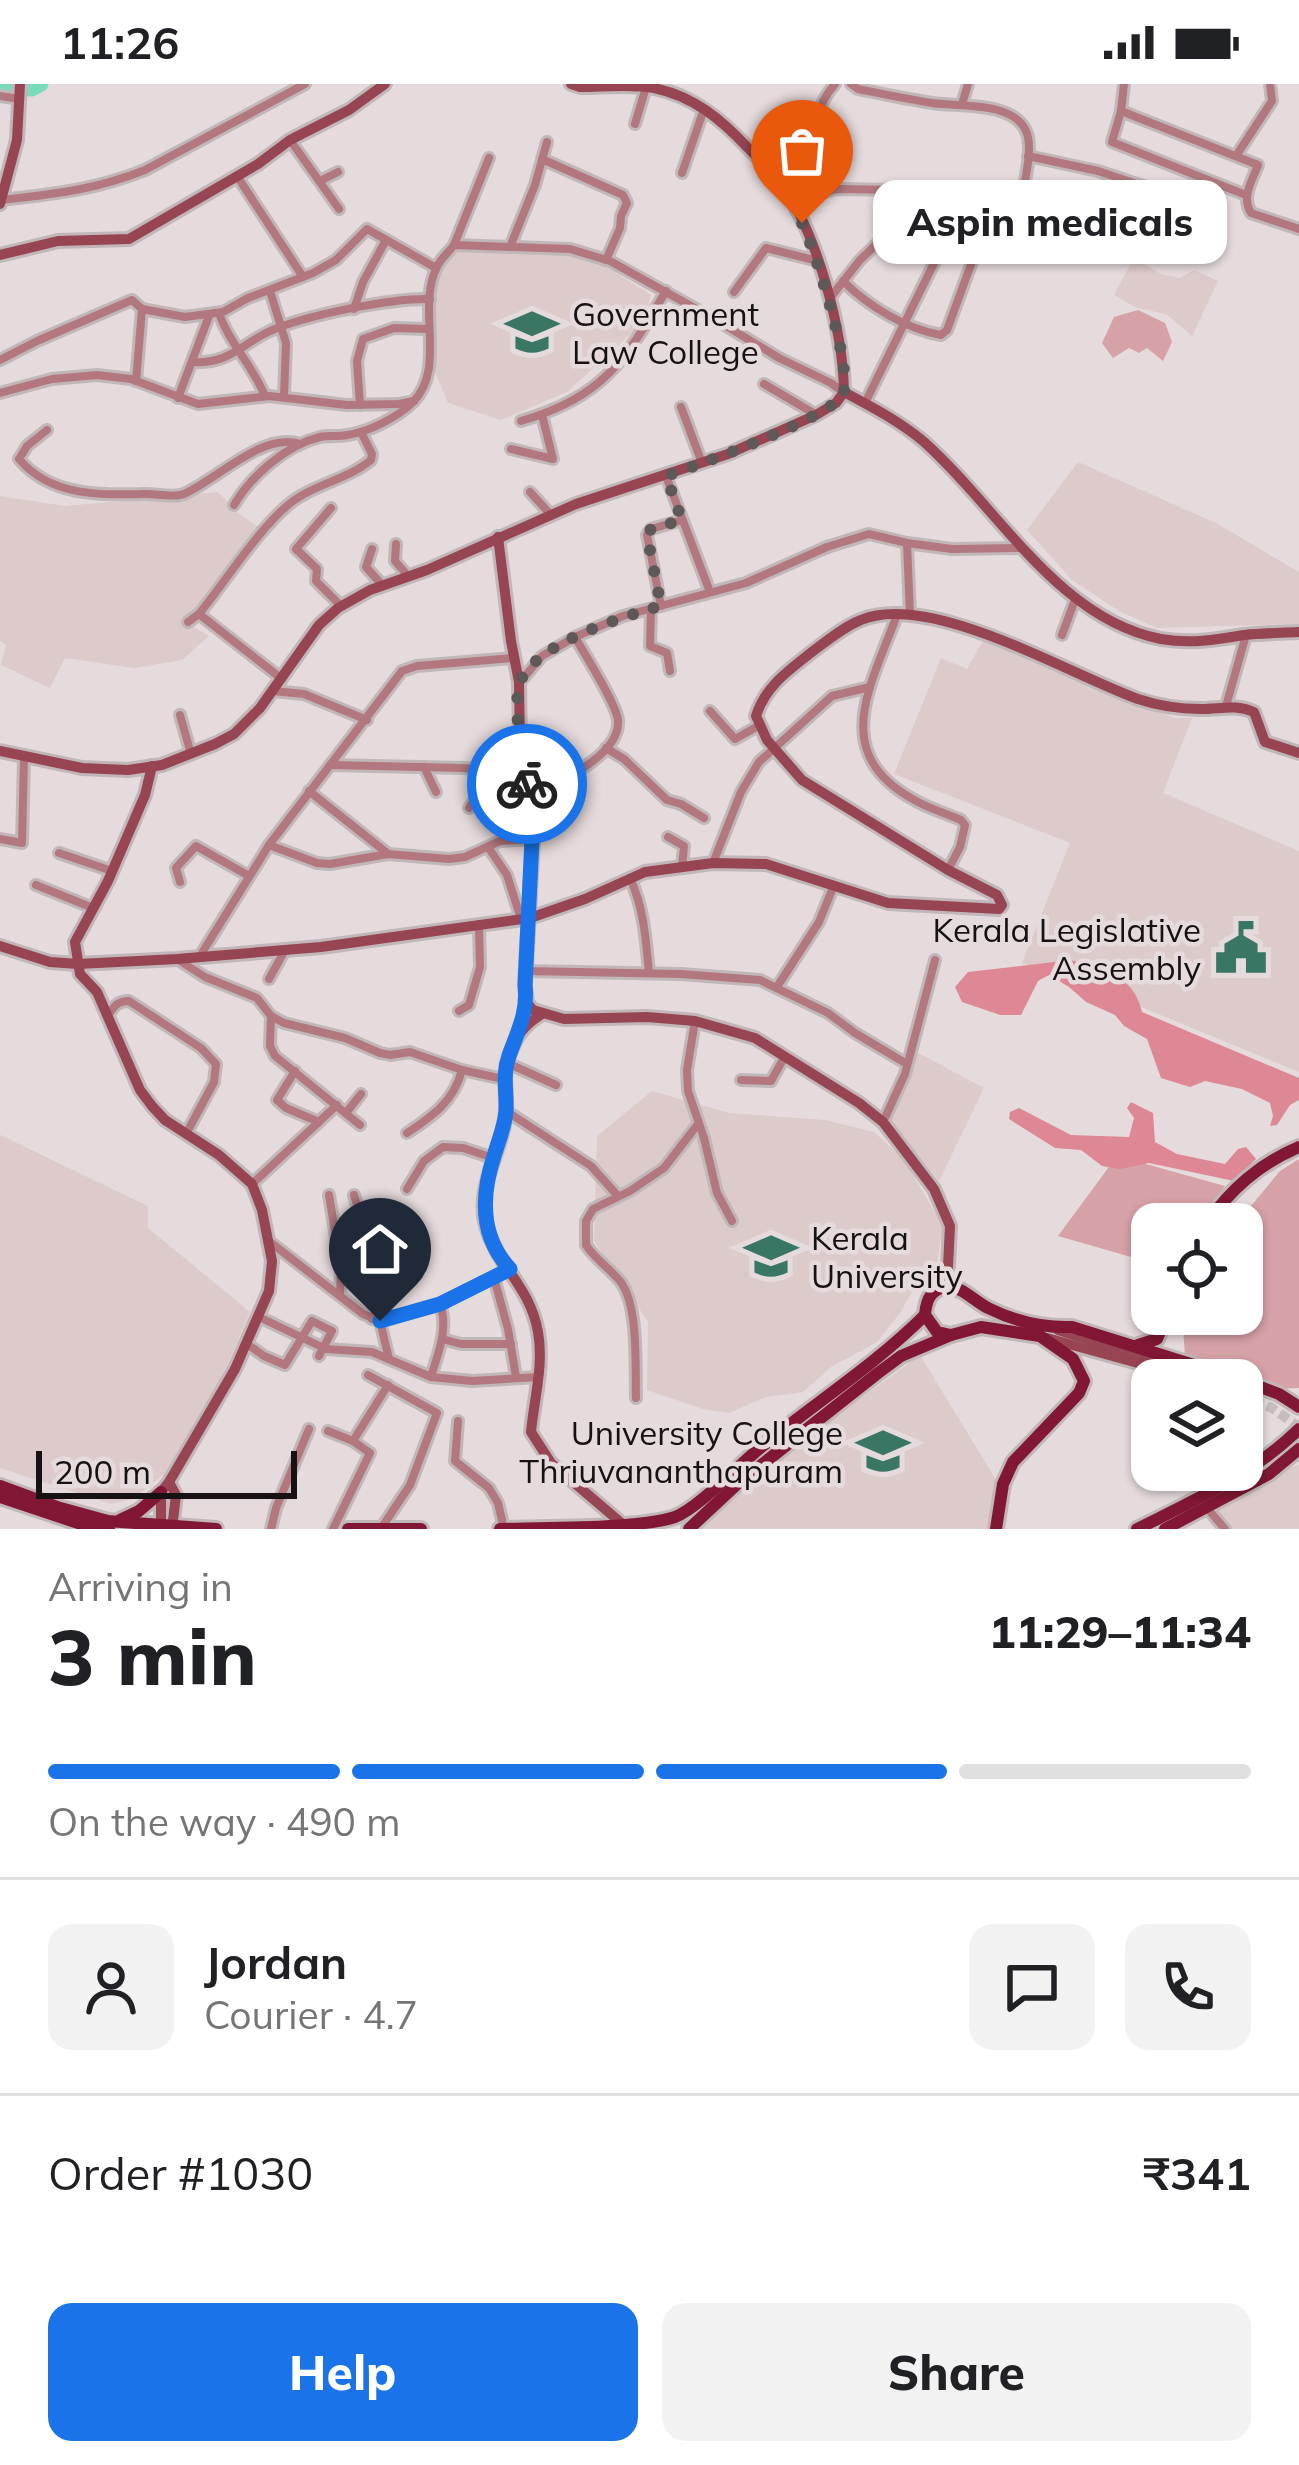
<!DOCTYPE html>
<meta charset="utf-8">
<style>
:root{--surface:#fff;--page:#f2f2f2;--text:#202124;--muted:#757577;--line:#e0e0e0;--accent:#1a73e8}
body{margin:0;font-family:Mulish,sans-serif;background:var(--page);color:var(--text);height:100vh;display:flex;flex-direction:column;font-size:45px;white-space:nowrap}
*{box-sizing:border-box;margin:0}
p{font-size:39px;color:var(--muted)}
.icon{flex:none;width:66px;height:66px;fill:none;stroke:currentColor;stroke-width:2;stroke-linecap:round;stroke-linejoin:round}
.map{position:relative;height:1445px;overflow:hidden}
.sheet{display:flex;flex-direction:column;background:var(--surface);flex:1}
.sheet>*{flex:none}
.controls{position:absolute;left:1131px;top:1119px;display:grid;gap:24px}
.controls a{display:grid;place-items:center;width:132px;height:132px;border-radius:24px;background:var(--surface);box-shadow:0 3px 9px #0004;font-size:60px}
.scale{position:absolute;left:36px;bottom:30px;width:261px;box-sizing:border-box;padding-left:12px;border:6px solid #161213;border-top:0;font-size:33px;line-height:42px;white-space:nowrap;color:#161213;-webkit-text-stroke:9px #e6dbdc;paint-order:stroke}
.pin{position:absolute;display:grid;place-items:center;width:102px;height:102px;color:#fff;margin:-123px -51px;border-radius:50% 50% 50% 0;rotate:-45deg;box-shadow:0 0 12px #0007}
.pin .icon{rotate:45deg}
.courier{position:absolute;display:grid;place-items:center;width:120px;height:120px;margin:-60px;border:9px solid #1a73e8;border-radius:50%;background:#fff;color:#222;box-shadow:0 3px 15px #0007}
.bubble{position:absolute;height:84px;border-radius:24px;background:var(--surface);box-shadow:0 3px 9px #0004;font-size:39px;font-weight:800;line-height:84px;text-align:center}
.overview em{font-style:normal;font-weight:800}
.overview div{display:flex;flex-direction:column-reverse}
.overview{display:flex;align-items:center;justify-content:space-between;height:204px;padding:0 48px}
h1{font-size:78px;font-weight:800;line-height:90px}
.bar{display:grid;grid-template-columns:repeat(4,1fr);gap:18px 12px;align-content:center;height:144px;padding:0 48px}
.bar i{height:15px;border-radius:9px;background:var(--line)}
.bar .active{background:var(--accent)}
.bar p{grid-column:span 4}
.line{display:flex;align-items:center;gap:30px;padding:0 48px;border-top:3px solid var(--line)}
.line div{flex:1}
.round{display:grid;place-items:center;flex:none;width:126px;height:126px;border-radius:24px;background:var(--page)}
.cta{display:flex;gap:24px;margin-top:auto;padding:24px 48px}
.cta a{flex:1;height:138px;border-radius:24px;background:var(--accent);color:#fff;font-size:48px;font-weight:800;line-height:138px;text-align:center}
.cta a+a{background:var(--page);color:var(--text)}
.status{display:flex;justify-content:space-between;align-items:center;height:84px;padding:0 60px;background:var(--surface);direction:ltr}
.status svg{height:33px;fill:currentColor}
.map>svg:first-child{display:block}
</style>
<div class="status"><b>11:26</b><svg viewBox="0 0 49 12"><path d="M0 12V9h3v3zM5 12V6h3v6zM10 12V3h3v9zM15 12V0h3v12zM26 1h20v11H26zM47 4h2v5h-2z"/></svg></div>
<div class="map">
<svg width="1299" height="1445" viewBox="0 0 1299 1445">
<rect width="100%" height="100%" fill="#e6dbdc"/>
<g fill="#ddcacb">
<path d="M 458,165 L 567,169 L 604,181 L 651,211 L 643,239 L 567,308 L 501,336 L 448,319 L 432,281 L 430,257 L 433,202 L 442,174 Z"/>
<path d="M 1134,174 L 1161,190 L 1180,194 L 1194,186 L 1218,197 L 1192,252 L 1166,230 L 1137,224 L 1114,211 Z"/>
<path d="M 1078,378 L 1216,439 L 1299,488 L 1299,540 L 1157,544 L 1119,527 L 1072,496 L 1027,446 Z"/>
<path d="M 218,408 L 238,429 L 260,444 L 189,540 L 209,552 L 182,576 L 134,584 L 65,574 L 50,604 L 1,581 L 6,561 L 0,557 L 0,412 L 65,422 Z"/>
<path d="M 983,557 L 1175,634 L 1192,634 L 1163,709 L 1299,767 L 1299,988 L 1141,923 L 1022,879 L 1070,759 L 894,690 L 941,574 L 967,585 Z"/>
<path d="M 918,969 L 984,1004 L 939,1097 L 890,1036 Z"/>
<path d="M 652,1007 L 729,1029 L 825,1036 L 874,1048 L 903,1074 L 943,1142 L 936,1186 L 924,1186 L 900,1229 L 877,1258 L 831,1283 L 803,1308 L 766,1313 L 729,1329 L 703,1325 L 647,1306 L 648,1238 L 594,1157 L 597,1052 Z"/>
<path d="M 0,1051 L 148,1122 L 148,1144 L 250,1228 L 219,1301 L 167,1388 L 133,1415 L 111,1420 L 0,1384 Z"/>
<path d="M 920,1271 L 998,1399 L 990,1445 L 696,1445 L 759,1389 Z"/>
<path d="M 1297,1381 L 1299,1381 L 1299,1445 L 1221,1445 L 1210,1428 Z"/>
</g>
<g fill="#d6a1a7">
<path d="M 1138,226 L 1165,239 L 1172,258 L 1163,277 L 1147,264 L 1139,269 L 1129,264 L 1113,274 L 1102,259 L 1114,233 Z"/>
<path d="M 1117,1072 L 1225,1102 L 1198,1140 L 1152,1140 L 1152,1179 L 1058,1152 Z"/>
<path d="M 1299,1075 L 1299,1304 L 1273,1305 L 1185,1272 L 1182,1230 L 1242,1230 L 1242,1140 L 1236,1140 L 1280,1087 Z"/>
</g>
<g fill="#dd8894">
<path d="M 1071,876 C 1103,885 1134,891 1142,928 L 1299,994 L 1299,1016 L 1290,1021 L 1277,1041 L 1270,1042 L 1273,1032 L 1270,1019 L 1242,1005 L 1205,997 L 1190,1003 L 1161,994 L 1147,955 L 1124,942 L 1115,931 L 1086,918 L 1069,903 L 1049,891 L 1038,897 L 1021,931 L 1000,931 L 962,918 L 955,903 L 968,888 Z"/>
<path d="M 1131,1018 L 1153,1029 L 1155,1058 L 1177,1070 L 1225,1080 L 1238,1065 L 1246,1063 L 1256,1075 L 1234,1097 L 1149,1079 L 1120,1085 L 1102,1082 L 1081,1066 L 1055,1064 L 1009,1035 L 1010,1028 L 1019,1024 L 1071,1051 L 1129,1053 L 1134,1034 L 1127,1024 Z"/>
</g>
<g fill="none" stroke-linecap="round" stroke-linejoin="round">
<path stroke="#78dbbc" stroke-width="15" d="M 0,4 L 32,5 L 41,0"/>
<path stroke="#c7bdbe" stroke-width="10" stroke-dasharray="10 5" stroke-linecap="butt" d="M 1253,1316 L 1272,1324 L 1299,1343"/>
<g stroke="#c1b7b8" stroke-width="14">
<g id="street">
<path d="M 851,0 L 858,5 C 883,10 907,15 932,19 C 958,23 1013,17 1026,47 C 1035,66 1021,110 1019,130"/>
<path d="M 1124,0 L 1121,27 L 1112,58 L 1246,111"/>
<path d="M 0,12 L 19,15"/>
<path d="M 962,20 L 968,0"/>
<path d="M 1121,27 L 1258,81 C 1252,97 1241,113 1251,129 L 1299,145"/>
<path d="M 635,40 L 646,3"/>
<path d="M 290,56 L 339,125"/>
<path d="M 1028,72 L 1098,87 L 1158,107 L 1166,114 L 1164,132"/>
<path d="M 1236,72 L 1272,17 L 1270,0"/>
<path d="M 542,75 L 623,111 L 627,119 L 621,132 L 620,144 L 606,176"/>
<path d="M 682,89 L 704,25"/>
<path d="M 237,92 L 303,193"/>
<path d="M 779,96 C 794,82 806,65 813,45 C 820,26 821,16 835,0"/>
<path d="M 320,97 L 338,88"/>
<path d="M 1022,106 L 1208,142"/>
<path d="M 1,116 C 54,110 95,106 145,86 L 305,0"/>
<path d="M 792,116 L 836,105 L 902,106"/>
<path d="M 454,161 L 489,74"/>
<path d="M 510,163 L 535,101 L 547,58"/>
<path d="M 843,197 C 868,222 906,245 941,251 L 947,246 L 980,156"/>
<path d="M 270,207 L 286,259 L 284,312"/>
<path d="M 734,208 L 766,164 L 818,177"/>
<path d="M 830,214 L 860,176 L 908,130 L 928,125 L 959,124 L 1047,134 L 1151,155 L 1202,161"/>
<path d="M 142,225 L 185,233 L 223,228 L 248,214 L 313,189 L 336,176 L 367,145 L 436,184"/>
<path d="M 354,225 L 363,198 L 386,156"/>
<path d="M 219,229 C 229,259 253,282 265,312"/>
<path d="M 0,276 L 37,257 L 132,216 L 142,225 L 136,297"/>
<path d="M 192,278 C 230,280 240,261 270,247 C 307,231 391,214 430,215"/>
<path d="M 764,300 L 815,330"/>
<path d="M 0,309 L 52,295 L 97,291 L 131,295 L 198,320 L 269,312 L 347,321 L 399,320 L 414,317"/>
<path d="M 178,314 L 209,232"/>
<path d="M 865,319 L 943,161 L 951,156 L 1046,157 L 1063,152 L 1070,138"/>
<path d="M 360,321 L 357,277 L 363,255 L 394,244 L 428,245"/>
<path d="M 681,323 L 702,379"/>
<path d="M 521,337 C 604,312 624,278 666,207"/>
<path d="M 47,346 L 27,362 L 19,375 C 51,413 101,411 147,410 C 158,410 174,414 184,410 C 218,395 262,348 300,360"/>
<path d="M 511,365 L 553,375 L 542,331"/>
<path d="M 666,392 L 710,508"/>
<path d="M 530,408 L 551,431"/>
<path d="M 234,421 C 251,392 286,361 320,353 C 328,351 338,353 347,351 C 369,348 398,333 413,318 C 447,284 416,224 437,183 C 440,175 449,168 454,161 L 570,165 L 610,177 L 718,237 L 779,274 L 831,299 L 843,308"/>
<path d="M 331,424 L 296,465 L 317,485 L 316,497 L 341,522"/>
<path d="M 907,459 L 910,531"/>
<path d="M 396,460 L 395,477 L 408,492"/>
<path d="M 372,465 L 366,483 L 382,501"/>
<path d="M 661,522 L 647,451 L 651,445 L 682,436"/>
<path d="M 651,525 L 650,562 L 667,569 L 670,587"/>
<path d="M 199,530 C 225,498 258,446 288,421 C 313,400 347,396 371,376 L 372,370 L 361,348"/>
<path d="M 897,531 C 871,602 827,671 918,718 C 931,725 947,730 961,736 L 965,741 L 960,763 L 948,786"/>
<path d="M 188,538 L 199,530 L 282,595"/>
<path d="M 1062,551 L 1076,513"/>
<path d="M 520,598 L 542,572 L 575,553 L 623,532 L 746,499 L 827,463 L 869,450 L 907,459 L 952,465 L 1022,464"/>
<path d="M 273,607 L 304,610 L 367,636"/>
<path d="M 1226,622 L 1246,551"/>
<path d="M 710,627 L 735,655 L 760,641"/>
<path d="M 180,631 L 191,670"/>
<path d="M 606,664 L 624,675 L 667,716 L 681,720 L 704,734"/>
<path d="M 330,681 L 463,684 L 525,689"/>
<path d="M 424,683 L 436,708"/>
<path d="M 309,707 L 387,769"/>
<path d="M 528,710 C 555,701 621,672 618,636 C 616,619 585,571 575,553"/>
<path d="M 469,724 L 493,687"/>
<path d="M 668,753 L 684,762 L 682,783"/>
<path d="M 0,755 L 22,759 L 24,674"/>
<path d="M 269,761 L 317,779 L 330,780 L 388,770 L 449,775 L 465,773 L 500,757 L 533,755"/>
<path d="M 488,763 L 507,791 L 521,835"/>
<path d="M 59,769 L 112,787"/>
<path d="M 713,779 L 741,708 L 759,678 L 832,612 L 870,603"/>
<path d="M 630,794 C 644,824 646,857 649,889"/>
<path d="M 180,798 L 176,784 L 196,762 L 249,792"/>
<path d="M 36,801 L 93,824"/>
<path d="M 200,872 L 269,761 L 402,587 L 417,582 L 514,574"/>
<path d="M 177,875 L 205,893 L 257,914 L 271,932 L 284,939 L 345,954 L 380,969 L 390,971 L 410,968 L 462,986 L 503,995"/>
<path d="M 526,887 L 681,890 L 760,896 L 828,929 L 855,949 L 907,980"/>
<path d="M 269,895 L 285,866"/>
<path d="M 777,903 L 819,838 L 834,801"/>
<path d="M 459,927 L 469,921 L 480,883 L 479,843"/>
<path d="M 109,930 C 114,922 118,917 129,917 L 201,964 L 216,980 L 214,998 L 186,1050"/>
<path d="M 271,932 L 270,962 L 275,972 L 360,1041"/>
<path d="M 695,937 L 687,986 L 688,1007 L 704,1054 L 717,1109 L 732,1137"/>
<path d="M 507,979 L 556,1001"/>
<path d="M 295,987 L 277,1016 L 286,1024 L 319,1038"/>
<path d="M 741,996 L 771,997 L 785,972"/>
<path d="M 506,1027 L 591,1082 L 618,1112"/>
<path d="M 346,1029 L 361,1010"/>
<path d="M 883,1038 L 905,990 L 935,876"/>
<path d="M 407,1049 C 433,1032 454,1017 462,986"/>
<path d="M 252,1100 L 337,1021"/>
<path d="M 407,1105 L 424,1077 L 443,1063 L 463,1064 L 493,1074"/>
<path d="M 329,1111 L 341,1184 L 340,1210"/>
<path d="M 354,1111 C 360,1139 395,1172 389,1200 C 387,1212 377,1224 372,1235"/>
<path d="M 270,1158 L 363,1230 L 380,1237 L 440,1220 L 508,1186"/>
<path d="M 494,1194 L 508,1245 L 516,1293"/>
<path d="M 259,1233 L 326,1265 L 372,1268 L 431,1293 L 472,1297 L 539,1293"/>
<path d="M 380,1237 L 389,1275"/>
<path d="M 442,1255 L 461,1260 L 511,1260"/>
<path d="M 247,1260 L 264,1272 L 285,1281 L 312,1237 L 332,1247 L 319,1272"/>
<path d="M 368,1291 L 437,1329 L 410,1401 L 382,1443"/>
<path d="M 431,1293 C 438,1269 449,1244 440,1220"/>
<path d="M 636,1314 C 635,1283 639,1221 620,1197 C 609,1184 595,1175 586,1161 L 586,1137 L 593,1125 L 630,1107 L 664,1084 L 698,1040"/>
<path d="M 458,1337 L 455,1377 L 489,1404 L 498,1419 L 504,1445"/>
<path d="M 328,1347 L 353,1357 L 370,1369 L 333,1445"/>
<path d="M 353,1357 L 388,1301"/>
<path d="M 1207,1424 L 1225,1445"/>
<path d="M 271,1445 L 276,1424 L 309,1345"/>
</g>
</g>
<g stroke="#c1b7b8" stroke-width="16">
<g id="secondary">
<path d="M 571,0 L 580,3 C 603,3 632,0 654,4 C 693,12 721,35 747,63 C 758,74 770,85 779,97 C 817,147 843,246 844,308"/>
<path d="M 0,120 L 17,56 L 20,0"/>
<path d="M 0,171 L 58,157 L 129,155 L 258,80 L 290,56 L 349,26 L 385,0"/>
<path d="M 844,308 C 872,323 899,337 923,357 C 997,422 1057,535 1161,555 C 1190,560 1215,556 1244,551 C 1262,549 1281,549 1299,548"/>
<path d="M 498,453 L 511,557 L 519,598 L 520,658 L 533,755 L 525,901 L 527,919 L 533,926 L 564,935 L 647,933 L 695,937 L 755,954 L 859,1019 L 883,1038 L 934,1105 L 950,1142 L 947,1203"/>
<path d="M 0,667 L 82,684 L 128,686 L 162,681 L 215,660 L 234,650 L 260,624 L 319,541 L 338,524 L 370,506 L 427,486 L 576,420 L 728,370 L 816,331 L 836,319 L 844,308"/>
<path d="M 152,682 L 145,711 L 108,797 L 75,858 L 80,890 L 97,908 L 140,1006 L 152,1022 L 165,1036 L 219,1071 L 252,1100 L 262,1126 L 272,1177 L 269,1207 L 235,1285 L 169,1398 L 161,1408 L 161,1445"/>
<path d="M 0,862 L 50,878 L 78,880 L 177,875 L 321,863 L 530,834 L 585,815 L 645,788 L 713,779 L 766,780 L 888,819 L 999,825 L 1002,821 L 997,811 L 948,786 L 802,696 L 767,656 L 756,632 C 765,604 785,589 808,571 C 824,559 843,543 861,536 C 930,507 1071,591 1138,615 C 1159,622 1179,625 1201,625 C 1221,625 1235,620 1254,628 L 1265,658 L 1299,669"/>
<path d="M 542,930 C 524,941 516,952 509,972 C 502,991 507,1006 506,1026 C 504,1065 475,1101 486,1142 C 498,1183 530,1202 538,1248 C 544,1281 534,1316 531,1348 L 551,1379 L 626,1443"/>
<path d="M 1058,1246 L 1215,1296"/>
<path d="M 1047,1254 L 1156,1284"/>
<path d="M 1242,1306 L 1254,1310"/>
<path d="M 169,1398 L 176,1411 L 172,1445"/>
</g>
</g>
<g stroke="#c1b7b8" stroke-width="18">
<g id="primary">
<path d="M 1206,1140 C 1231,1105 1259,1080 1299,1063"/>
<path d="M 951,1251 L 937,1248 L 925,1231 C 926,1217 930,1205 946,1203 C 961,1201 975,1218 988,1224 C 1014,1237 1043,1244 1072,1243 L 1242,1296"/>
<path d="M 1138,1261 L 1157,1255 L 1167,1230"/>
<path d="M 1242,1296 L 1279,1310 L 1299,1323"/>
<path d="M 0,1402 L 57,1423 L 108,1437 L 216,1445"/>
<path d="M 0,1413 L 84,1441 L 109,1445"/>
<path d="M 120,1436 L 139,1427 L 161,1408"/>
<path d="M 348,1445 L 421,1445"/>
<path d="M 500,1445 C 544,1444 638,1445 675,1433 C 698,1424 738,1382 760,1364 C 815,1319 875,1281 925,1231"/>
<path d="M 689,1445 L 736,1401 L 878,1289 L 901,1272 L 951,1251 L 981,1243 L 1040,1252 L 1073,1275 L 1084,1297 L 1079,1309 L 1013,1378 L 1003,1400 L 996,1445"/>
<path d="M 1137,1445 C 1195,1416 1252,1391 1299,1345"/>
<path d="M 1165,1445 L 1269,1390 L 1299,1365"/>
</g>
</g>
<use href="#street" stroke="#b3787f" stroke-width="8"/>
<use href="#secondary" stroke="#974453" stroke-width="10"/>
<use href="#primary" stroke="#811734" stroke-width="12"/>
</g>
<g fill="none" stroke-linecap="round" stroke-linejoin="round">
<path stroke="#5f5859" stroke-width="12" stroke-dasharray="0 21.6" d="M 527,700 C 523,675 511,619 521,596 C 537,559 624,532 661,522 L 647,451 L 651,445 L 682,436 L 666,392 C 695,382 833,333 843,310 C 853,285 815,167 802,139"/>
<path stroke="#1a73e8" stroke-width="15" d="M 380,1237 L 440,1220 L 510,1185 C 480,1153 481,1112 494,1072 C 498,1058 505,1042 506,1027 C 507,1007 502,991 509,972 C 518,946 528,929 525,901 L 532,755 L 527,700"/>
</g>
<defs>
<g id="university-bare" transform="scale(4.14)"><path d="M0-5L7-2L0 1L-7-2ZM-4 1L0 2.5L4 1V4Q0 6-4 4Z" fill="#397764" stroke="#e6dbdc" stroke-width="2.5" paint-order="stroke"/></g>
<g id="civic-bare" transform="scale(4.14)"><path d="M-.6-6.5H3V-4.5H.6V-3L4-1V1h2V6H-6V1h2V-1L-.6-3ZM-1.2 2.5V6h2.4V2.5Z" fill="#397764" stroke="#e6dbdc" stroke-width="2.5" paint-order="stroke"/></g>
</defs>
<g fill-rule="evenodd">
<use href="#university-bare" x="532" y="248"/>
<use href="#civic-bare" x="1241" y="864"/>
<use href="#university-bare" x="771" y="1172"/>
<use href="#university-bare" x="883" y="1367"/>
</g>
<g text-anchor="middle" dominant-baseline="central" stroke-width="9" stroke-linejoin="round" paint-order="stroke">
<g font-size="33" fill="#161213" stroke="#e6dbdc" text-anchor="start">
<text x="572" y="229">Government<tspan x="572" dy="38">Law College</tspan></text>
<text x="1201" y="845" text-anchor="end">Kerala Legislative<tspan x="1201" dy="38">Assembly</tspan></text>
<text x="811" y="1153">Kerala<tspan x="811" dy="38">University</tspan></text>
<text x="843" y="1348" text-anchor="end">University College<tspan x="843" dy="38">Thriuvananthapuram</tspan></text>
</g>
</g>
</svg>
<div class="controls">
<a><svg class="icon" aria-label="locate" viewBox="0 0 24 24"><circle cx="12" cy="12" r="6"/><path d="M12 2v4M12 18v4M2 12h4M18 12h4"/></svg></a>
<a><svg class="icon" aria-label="layers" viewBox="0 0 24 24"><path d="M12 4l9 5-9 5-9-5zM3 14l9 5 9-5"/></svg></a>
</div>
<div class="scale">200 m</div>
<div class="pin" style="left:802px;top:139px;background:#ea580c"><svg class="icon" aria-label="bag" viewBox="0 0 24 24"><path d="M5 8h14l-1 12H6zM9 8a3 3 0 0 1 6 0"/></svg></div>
<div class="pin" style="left:380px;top:1237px;background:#1f2937"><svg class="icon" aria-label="home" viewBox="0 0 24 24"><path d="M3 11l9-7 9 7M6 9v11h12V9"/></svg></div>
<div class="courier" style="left:527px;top:700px"><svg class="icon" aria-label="bike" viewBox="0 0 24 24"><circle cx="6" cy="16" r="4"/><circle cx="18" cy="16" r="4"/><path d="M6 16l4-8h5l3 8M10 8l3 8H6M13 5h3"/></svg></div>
<div class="bubble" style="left:873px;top:96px;width:354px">Aspin medicals</div>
</div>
<section class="sheet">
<div class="overview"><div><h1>3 min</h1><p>Arriving in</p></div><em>11:29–11:34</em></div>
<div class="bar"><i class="active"></i><i class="active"></i><i class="active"></i><i></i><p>On the way · 490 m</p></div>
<div class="line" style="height:216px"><a class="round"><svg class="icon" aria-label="person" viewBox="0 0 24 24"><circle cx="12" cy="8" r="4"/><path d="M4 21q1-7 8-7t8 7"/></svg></a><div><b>Jordan</b><p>Courier · 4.7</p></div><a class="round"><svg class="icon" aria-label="chat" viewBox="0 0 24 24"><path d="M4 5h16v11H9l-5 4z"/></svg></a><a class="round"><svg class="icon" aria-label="phone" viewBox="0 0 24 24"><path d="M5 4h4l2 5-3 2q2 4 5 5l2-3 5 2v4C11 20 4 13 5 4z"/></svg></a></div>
<div class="line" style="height:156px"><div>Order #1030</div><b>₹341</b></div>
<div class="cta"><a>Help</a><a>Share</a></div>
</section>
